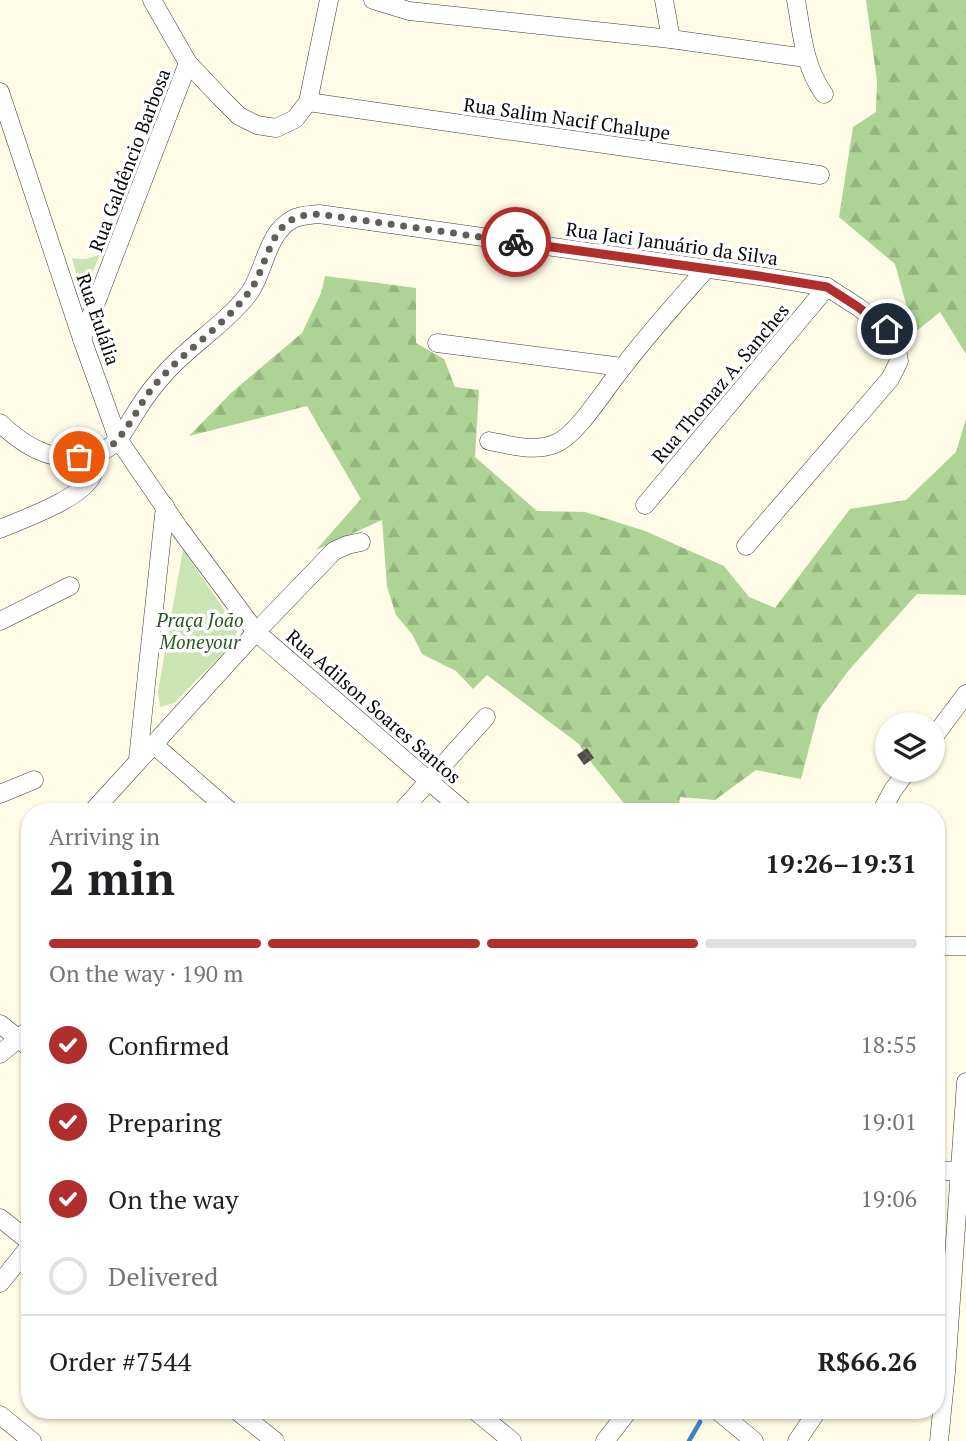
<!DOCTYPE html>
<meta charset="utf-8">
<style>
:root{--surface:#fff;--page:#f6f6f6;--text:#202124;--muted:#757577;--line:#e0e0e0;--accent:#b02e2b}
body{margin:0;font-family:"PT Serif",serif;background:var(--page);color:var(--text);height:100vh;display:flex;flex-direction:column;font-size:26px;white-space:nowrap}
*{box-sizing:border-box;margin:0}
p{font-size:23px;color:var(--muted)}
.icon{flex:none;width:38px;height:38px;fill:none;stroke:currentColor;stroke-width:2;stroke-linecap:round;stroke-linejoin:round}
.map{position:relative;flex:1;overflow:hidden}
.side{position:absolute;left:21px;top:803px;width:924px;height:616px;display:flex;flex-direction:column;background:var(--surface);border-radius:28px;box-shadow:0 2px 5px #0004}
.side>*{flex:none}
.controls{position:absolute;left:875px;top:712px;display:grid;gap:14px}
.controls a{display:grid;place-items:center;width:70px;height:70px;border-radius:50%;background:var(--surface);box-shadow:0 2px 5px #0004;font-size:35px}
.pin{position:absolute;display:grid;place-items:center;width:60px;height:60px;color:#fff;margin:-30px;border:4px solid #fff;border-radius:50%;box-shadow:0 2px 7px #0007}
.courier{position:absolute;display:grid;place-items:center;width:70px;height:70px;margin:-35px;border:5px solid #b02e2b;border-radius:50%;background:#fff;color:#222;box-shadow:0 2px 9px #0007}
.headline em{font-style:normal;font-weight:700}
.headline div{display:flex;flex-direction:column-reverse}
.headline{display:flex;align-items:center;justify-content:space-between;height:119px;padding:0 28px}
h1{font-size:46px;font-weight:700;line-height:52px}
.bar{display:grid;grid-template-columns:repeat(4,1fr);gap:10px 7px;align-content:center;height:84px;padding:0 28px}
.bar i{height:9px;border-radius:5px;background:var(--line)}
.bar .current{background:var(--accent)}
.bar p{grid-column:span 4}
.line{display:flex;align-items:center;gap:18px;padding:0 28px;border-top:2px solid var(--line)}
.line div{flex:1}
ol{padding:0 28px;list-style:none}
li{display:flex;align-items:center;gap:21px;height:77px}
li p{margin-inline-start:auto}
li .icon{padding:7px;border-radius:50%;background:var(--accent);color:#fff;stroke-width:4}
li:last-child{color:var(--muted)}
li i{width:38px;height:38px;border:4px solid var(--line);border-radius:50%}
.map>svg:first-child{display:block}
</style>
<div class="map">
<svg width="966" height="1441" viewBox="0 0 966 1441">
<defs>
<pattern id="forest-firs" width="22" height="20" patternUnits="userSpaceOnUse" patternTransform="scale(1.75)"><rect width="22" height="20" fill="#add494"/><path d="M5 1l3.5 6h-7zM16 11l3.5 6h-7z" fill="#94b57e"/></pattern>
<pattern id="building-cross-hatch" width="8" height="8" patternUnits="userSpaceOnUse" patternTransform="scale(1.75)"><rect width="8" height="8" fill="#514b47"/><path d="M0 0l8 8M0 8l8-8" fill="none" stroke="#65605d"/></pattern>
</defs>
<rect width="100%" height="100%" fill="#fefbe7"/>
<g fill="url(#forest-firs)">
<path d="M 866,0 L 966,0 L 966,354 L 940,312 L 914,333 L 895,264 L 839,217 L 853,127 L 876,112 L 877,81 Z"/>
<path d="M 325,276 L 416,288 L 416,343 L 444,359 L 455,387 L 479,390 L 475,457 L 537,511 L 585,512 L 645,531 L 724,566 L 749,597 L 775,608 L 850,509 L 906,500 L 956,452 L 966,419 L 966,595 L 917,594 L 849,670 L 819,710 L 801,779 L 756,770 L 715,800 L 680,797 L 678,812 L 631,812 L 586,756 L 579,744 L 487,675 L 473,689 L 456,671 L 422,654 L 412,634 L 396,615 L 387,586 L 382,520 L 316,550 L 361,499 L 307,406 L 189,436 L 231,393 L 302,333 L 321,293 Z"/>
</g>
<g fill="#cae5b4">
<path d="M 101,253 L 87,284 L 77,277 L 72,258 C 84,260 91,259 101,253 Z"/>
<path d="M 183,549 L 237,629 L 235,641 L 174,703 L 160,707 L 158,692 Z"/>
</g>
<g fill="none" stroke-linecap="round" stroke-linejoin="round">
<path stroke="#3b84c4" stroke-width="4.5" d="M 689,1441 L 700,1422"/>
</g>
<path fill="url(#building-cross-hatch)" d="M 587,748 L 594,758 L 584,765 L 577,755 Z"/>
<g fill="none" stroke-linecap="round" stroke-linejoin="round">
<g stroke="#3c3c3c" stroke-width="19">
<g id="minor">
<path d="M 152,0 L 188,63 L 220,97 L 239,116 L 257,125 L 276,128 L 295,119 L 308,102 L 329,0"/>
<path d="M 373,0 L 409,11 L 671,39 L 806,58"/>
<path d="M 664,0 L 671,39"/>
<path d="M 796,0 C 802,34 804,66 824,94"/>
<path d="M 0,92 L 82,339 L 118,439 L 179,528 L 256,632 L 465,812"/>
<path d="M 308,102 L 820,175"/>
<path d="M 82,339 L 188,63"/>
<path d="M 437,343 L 622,367"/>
<path d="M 0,423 C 24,446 52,463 86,456 C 99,453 109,450 118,439 C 125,431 130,421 136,412 C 145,397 156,383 168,370 C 194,342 228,322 250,292 C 265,270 267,232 293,219 C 301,215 310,215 319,214 L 759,276 L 827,287 L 858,307 L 887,329 L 896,343 L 899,361 L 890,379 L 746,546"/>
<path d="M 489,441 C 511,445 535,453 557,443 C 579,433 606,387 623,367 C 649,333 678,301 706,269"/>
<path d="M 645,505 L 827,287"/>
<path d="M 0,529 C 23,519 81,499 92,476 C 94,470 94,461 95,454"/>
<path d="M 0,621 L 70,586"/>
<path d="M 933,738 L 966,694"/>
<path d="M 153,744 L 231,812"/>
<path d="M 138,759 L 165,506"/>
<path d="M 0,794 L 34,780"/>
<path d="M 92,812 L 256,632 L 334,551 L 347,545 L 361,542"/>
<path d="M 401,812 L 486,717"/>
<path d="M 881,812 L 893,790 L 908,770"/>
<path d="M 936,946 L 966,946"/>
<path d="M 0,1024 L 30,1048"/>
<path d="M 0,1054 L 30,1029"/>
<path d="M 936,1171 L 959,1171"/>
<path d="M 0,1218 L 30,1242"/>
<path d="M 0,1283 L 30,1246"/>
<path d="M 236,1410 L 275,1441"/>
<path d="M 474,1410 L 512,1441"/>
<path d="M 717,1410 L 754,1441"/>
<path d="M 0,1415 L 32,1441"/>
<path d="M 605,1441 L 629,1410"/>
<path d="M 797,1441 L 818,1410"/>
<path d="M 939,1441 L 946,1372 L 966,1082"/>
</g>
</g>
<use href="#minor" stroke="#fff" stroke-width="18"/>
</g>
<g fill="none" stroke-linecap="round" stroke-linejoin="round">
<path stroke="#5f5e57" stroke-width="7" stroke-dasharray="0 12.6" d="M 79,457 C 89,455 101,454 109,448 C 128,432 138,406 153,387 C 182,352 222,328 249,292 C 265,272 268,232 293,219 C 300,215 310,215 319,214 L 516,242"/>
<path stroke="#b02e2b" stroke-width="9" d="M 516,242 L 759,276 L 827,287 L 858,307 L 887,329"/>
</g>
<g text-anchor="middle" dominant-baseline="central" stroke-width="7" stroke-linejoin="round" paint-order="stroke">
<g font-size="19" fill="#090909" stroke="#fff">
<text transform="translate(567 118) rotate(8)">Rua Salim Nacif Chalupe</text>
<text transform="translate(129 160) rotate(-69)">Rua Galdêncio Barbosa</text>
<text transform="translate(672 243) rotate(8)">Rua Jaci Januário da Silva</text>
<text transform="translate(99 319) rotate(71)">Rua Eulália</text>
<text transform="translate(720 383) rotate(-50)">Rua Thomaz A. Sanches</text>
<text transform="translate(374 706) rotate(41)">Rua Adilson Soares Santos</text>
</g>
<g font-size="19" font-style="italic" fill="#285c1f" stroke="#fff">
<text x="200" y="619">Praça João<tspan x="200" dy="22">Moneyour</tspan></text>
</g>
</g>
</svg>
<div class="controls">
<a><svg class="icon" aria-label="layers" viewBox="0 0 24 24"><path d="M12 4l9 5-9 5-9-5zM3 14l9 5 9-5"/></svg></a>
</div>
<div class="pin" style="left:79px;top:457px;background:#ea580c"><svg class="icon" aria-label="bag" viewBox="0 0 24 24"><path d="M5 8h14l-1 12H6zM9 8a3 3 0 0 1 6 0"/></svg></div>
<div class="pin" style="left:887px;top:329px;background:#1f2937"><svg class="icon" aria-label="home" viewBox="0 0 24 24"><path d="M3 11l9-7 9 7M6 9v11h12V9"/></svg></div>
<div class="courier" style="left:516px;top:242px"><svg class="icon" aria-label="bike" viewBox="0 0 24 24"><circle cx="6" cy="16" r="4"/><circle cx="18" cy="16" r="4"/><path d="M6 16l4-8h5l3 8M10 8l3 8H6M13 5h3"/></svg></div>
<section class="side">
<div class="headline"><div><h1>2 min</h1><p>Arriving in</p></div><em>19:26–19:31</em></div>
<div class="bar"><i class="current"></i><i class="current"></i><i class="current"></i><i></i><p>On the way · 190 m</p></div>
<ol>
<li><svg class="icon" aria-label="check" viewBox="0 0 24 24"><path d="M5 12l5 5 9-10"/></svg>Confirmed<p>18:55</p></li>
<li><svg class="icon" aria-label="check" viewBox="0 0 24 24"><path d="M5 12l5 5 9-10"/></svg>Preparing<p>19:01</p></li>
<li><svg class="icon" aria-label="check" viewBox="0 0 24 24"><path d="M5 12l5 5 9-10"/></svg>On the way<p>19:06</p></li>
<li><i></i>Delivered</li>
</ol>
<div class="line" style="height:91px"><div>Order #7544</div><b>R$66.26</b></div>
</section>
</div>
